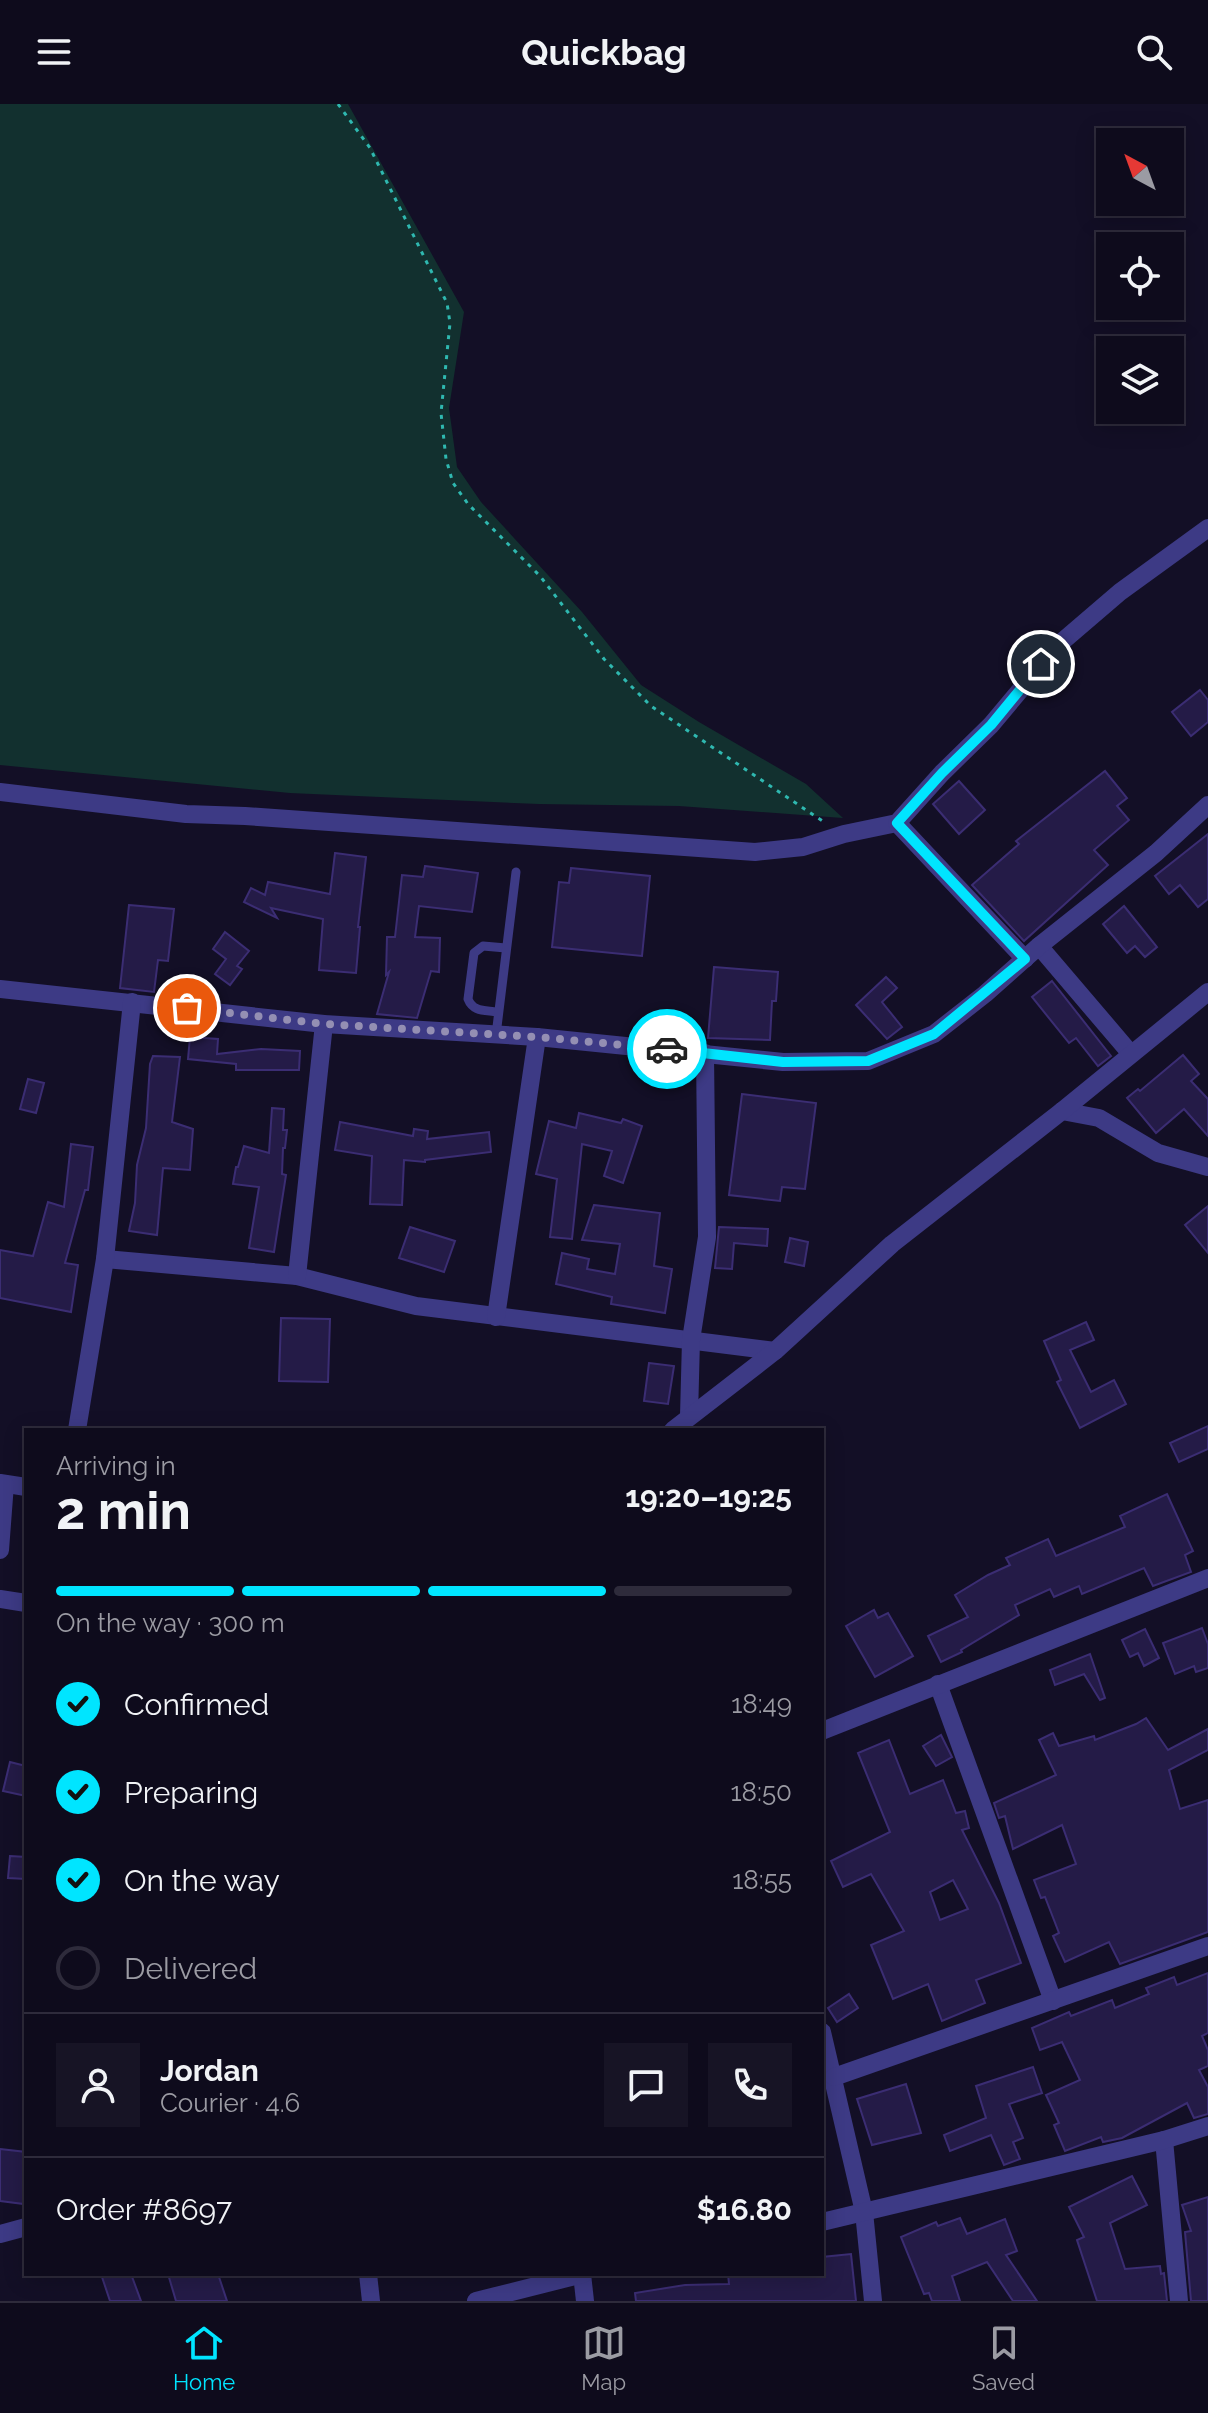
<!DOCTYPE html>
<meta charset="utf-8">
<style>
:root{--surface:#0e0b1c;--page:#171425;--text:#f1f3f6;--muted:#9b9ba3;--line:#2e2b3b;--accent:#00e5ff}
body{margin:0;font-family:Raleway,sans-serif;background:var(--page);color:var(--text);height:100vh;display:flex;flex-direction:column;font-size:30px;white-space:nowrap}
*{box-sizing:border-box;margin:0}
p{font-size:26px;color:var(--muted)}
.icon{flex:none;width:44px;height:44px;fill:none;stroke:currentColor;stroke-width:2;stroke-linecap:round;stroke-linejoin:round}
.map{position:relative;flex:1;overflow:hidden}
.side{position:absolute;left:24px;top:1324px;width:800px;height:848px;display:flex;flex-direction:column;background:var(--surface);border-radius:0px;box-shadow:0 4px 20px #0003,0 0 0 2px var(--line)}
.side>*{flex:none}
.needle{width:52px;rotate:319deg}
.controls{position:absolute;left:1096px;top:24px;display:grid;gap:16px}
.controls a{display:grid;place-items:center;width:88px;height:88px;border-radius:0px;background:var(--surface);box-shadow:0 4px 20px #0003,0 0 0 2px var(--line);font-size:40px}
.pin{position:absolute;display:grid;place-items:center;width:68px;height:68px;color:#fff;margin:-34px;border:4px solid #fff;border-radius:50%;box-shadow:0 2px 8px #0007}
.courier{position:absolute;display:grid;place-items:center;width:80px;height:80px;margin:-40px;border:6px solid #00e5ff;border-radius:50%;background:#fff;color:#222;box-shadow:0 2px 10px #0007}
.headline em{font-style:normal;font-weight:700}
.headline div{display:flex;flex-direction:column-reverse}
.headline{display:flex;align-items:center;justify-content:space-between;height:136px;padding:0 32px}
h1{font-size:52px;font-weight:700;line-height:60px}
.bar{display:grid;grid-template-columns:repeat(4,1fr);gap:12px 8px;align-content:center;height:96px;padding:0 32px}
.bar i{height:10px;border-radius:6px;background:var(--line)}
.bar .selected{background:var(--accent)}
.bar p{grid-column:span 4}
.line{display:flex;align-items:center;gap:20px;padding:0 32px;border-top:2px solid var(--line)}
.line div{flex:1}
.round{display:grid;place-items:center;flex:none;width:84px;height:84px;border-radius:0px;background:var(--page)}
ol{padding:0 32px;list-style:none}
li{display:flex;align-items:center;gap:24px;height:88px}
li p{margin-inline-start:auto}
li .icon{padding:8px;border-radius:50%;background:var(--accent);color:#111;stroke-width:4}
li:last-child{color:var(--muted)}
li i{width:44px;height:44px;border:4px solid var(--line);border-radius:50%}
header{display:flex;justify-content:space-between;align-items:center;height:104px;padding:0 32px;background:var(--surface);font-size:36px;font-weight:700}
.tabs{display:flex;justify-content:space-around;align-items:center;height:112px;border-top:2px solid var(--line);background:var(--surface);font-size:22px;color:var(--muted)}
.tabs a{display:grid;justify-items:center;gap:4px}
.tabs .selected{color:var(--accent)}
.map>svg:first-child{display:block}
</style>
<header><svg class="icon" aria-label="menu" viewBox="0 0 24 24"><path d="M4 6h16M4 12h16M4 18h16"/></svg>Quickbag<svg class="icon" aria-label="search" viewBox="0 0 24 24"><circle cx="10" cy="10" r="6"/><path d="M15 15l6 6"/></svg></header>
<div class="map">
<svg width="1208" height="2197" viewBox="0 0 1208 2197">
<rect width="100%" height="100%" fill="#130f26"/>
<path fill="#12302f" d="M 0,0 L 348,0 L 464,208 L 449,304 L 457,363 L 481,398 L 582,508 L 641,581 L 699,618 L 806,680 L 843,714 L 679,702 L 539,700 L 290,689 L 0,661 Z"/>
<g fill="#241b47" stroke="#3b2d73" stroke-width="2" fill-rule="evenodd">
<path d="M 1200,586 L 1208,596 L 1208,618 L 1191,632 L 1172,608 Z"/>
<path d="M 1105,667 L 1127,694 L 1117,702 L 1129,716 L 1094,746 L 1108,761 L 1024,837 L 972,781 L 1019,740 L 1016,737 Z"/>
<path d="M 959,677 L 985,706 L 959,730 L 933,700 Z"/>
<path d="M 1208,730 L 1208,795 L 1198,803 L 1180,781 L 1169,790 L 1155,772 Z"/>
<path d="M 335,749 L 366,753 L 358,823 L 360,823 L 356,869 L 319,866 L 323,815 L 271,804 L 277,814 L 244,798 L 251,784 L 265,791 L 268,778 L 330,790 Z"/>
<path d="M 425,762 L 478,769 L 472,808 L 419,802 L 415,833 L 440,834 L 439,868 L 431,867 L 417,914 L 377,910 L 389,868 L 386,871 L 387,833 L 395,833 L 402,771 L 423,773 Z"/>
<path d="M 571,764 L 650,772 L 642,852 L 552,843 L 559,778 L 569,779 Z"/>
<path d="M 129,801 L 174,805 L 168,857 L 158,856 L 154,888 L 120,884 Z"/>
<path d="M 1124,802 L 1157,843 L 1145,853 L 1135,842 L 1127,849 L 1103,820 Z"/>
<path d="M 225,828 L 249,847 L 237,862 L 242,865 L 230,881 L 215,870 L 226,855 L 213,845 Z"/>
<path d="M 714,863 L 778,868 L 776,897 L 772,897 L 770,936 L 708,934 Z"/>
<path d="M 886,873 L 897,884 L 882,898 L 902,923 L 887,935 L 856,901 Z"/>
<path d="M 1052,877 L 1111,952 L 1098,962 L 1076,934 L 1069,939 L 1032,893 Z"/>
<path d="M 190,933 L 218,935 L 217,950 L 261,945 L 300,947 L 299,966 L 236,966 L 236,960 L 188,955 Z"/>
<path d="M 1183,951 L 1199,970 L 1191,977 L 1208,995 L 1208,1032 L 1184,1005 L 1156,1029 L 1127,994 L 1138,985 L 1140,987 Z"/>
<path d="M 153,952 L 180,953 L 172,1018 L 193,1025 L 190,1066 L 163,1064 L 157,1131 L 129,1127 L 135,1099 L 137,1061 L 146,1024 L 150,960 Z"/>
<path d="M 28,975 L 44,979 L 36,1009 L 20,1005 Z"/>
<path d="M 742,990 L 816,999 L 805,1085 L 782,1083 L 780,1097 L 729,1091 Z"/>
<path d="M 272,1004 L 284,1005 L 283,1026 L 287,1026 L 285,1044 L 283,1044 L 282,1070 L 286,1071 L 274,1148 L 249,1144 L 259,1083 L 233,1080 L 236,1063 L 238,1063 L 244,1042 L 269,1049 Z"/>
<path d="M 579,1009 L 621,1019 L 623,1015 L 642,1022 L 623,1079 L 604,1072 L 612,1047 L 582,1040 L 572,1135 L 550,1133 L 557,1075 L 536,1070 L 549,1017 L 576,1024 Z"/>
<path d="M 340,1018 L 413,1032 L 414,1025 L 428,1027 L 427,1035 L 489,1028 L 491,1048 L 425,1056 L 425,1058 L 404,1056 L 402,1101 L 370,1100 L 372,1052 L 335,1046 Z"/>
<path d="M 71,1040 L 93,1043 L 88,1086 L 85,1086 L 65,1159 L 78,1161 L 71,1208 L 0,1194 L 0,1146 L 33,1152 L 48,1098 L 64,1103 Z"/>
<path d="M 594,1101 L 660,1109 L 654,1162 L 672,1165 L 665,1209 L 611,1200 L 612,1193 L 556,1180 L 562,1149 L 589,1155 L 587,1165 L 615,1170 L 620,1140 L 582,1136 Z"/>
<path d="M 1208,1102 L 1208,1149 L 1185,1121 Z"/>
<path d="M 410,1123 L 455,1137 L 444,1168 L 399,1154 Z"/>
<path d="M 719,1123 L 768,1125 L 767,1142 L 734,1139 L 732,1165 L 715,1164 Z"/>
<path d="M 790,1134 L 808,1138 L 804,1162 L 785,1158 Z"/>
<path d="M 281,1214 L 330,1215 L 328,1278 L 279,1277 Z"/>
<path d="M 1086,1218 L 1094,1236 L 1070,1246 L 1091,1288 L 1114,1276 L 1126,1300 L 1080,1324 L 1057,1278 L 1061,1276 L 1044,1237 Z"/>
<path d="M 649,1259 L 674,1262 L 668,1300 L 644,1297 Z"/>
<path d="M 1208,1322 L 1208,1345 L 1179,1358 L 1170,1339 Z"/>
<path d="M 1167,1390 L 1193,1447 L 1185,1451 L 1191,1468 L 1153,1482 L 1144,1464 L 1082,1490 L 1079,1482 L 1054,1493 L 1050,1485 L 1015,1501 L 1019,1511 L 961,1546 L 962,1548 L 941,1558 L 928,1532 L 968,1513 L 955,1491 L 988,1471 L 1010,1461 L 1006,1454 L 1048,1435 L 1056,1452 L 1125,1423 L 1120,1412 Z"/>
<path d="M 874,1506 L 878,1514 L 888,1509 L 913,1552 L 875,1573 L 846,1522 Z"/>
<path d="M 1202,1524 L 1208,1540 L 1208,1564 L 1196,1568 L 1194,1562 L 1175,1570 L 1163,1539 Z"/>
<path d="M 1145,1525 L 1159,1554 L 1144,1562 L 1138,1549 L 1130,1553 L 1122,1536 Z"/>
<path d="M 1090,1550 L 1105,1594 L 1100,1596 L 1084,1570 L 1055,1581 L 1050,1566 Z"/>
<path d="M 1146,1614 L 1168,1646 L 1208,1625 L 1208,1646 L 1169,1666 L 1180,1705 L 1208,1696 L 1208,1828 L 1120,1860 L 1109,1838 L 1065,1858 L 1053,1832 L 1059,1829 L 1045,1793 L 1041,1794 L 1034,1776 L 1076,1760 L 1062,1721 L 1013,1745 L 1005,1712 L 999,1714 L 994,1699 L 1056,1671 L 1039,1636 L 1053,1629 L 1059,1642 L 1094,1632 L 1095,1636 L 1136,1620 Z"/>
<path d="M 941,1631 L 952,1653 L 936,1662 L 923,1642 Z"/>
<path d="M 889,1636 L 910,1690 L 943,1676 L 956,1709 L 965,1707 L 969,1724 L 962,1726 L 999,1799 L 1021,1859 L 976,1876 L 985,1899 L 942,1917 L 928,1880 L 893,1895 L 871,1841 L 904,1827 L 871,1770 L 843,1783 L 831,1757 L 890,1728 L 858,1649 ZM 953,1776 L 968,1805 L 940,1816 L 930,1788 Z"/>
<path d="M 10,1658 L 26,1662 L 26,1692 L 3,1687 Z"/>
<path d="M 10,1752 L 26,1753 L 26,1775 L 8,1774 Z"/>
<path d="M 1208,1869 L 1208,1929 L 1202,1932 L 1208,1946 L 1208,1962 L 1199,1966 L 1208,1983 L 1208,2010 L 1194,2014 L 1187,1999 L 1122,2034 L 1103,2038 L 1101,2033 L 1065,2047 L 1054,2021 L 1059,2019 L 1046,1991 L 1080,1976 L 1062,1938 L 1040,1946 L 1032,1924 L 1069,1908 L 1071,1912 L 1112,1896 L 1115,1904 L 1149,1890 L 1146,1884 L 1174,1873 L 1177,1881 Z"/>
<path d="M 849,1890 L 858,1904 L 837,1918 L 828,1904 Z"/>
<path d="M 1033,1963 L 1042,1989 L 1009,2000 L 1023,2034 L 1013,2038 L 1020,2055 L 1004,2061 L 991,2031 L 950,2047 L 944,2031 L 986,2014 L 976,1982 Z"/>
<path d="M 906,1980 L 921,2029 L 872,2041 L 857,1995 Z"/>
<path d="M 0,2045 L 26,2048 L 24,2100 L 0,2097 Z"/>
<path d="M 1132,2072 L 1147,2101 L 1110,2119 L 1125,2165 L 1160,2162 L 1161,2170 L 1164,2169 L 1167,2197 L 1097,2197 L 1077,2136 L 1084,2133 L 1069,2103 Z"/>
<path d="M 1208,2093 L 1208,2197 L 1191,2197 L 1185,2128 L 1191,2127 L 1182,2101 Z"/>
<path d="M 960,2114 L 967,2130 L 1005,2115 L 1017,2147 L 1006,2151 L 1037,2197 L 1013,2197 L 987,2158 L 952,2172 L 960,2197 L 932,2197 L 929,2189 L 924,2190 L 901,2133 L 936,2118 L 938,2122 Z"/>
<path d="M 851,2150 L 856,2197 L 636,2197 L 635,2189 L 685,2181 L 729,2180 L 728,2170 L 822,2170 L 822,2153 Z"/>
<path d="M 101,2170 L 131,2170 L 141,2197 L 110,2197 Z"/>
<path d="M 168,2170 L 218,2170 L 227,2197 L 176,2197 Z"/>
</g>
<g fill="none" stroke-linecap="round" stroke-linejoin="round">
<path stroke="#2fb8b0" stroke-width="3" stroke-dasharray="4 6" stroke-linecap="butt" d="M 338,0 L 370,44 L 447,199 L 450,219 L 441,309 L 446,355 L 453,379 L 468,400 L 540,472 L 604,555 L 651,602 L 824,718"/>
<g stroke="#3d3a85" stroke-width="9">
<path d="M 497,908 C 485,906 473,908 468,895 L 474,849 L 483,842 L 506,844"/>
<path d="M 496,931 L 516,768"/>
</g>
<g stroke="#3d3a85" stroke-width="18">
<path d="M 0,688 L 186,710 L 245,712 L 755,748 L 803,743 L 844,730 L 897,719 L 942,669 L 991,621 L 1057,542 L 1120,488 L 1208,424"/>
<path d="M 897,719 L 1025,855"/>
<path d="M 1039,842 L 1131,950"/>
<path d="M 0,885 L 324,920 L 537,933 L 783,958 L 868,957 L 934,930 L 985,890 L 1039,842 L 1156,749 L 1208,701"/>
<path d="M 1062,1007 L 1099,1014 L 1158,1049 L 1208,1063"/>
<path d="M 105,1155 L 297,1172 L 416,1202 L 775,1247"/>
<path d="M 297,1172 L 324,920"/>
<path d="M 496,1213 L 537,933"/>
<path d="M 689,1312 L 691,1236 L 707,1133 L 705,949"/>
<path d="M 77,1326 L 105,1155 L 132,898"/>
<path d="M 673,1326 L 775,1247 L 892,1140 L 1062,1007 L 1208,888"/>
<path d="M 0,1379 L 26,1383"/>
<path d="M 0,1446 L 5,1380"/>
<path d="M 0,1495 L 26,1499"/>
<path d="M 938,1580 L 1053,1897"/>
<path d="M 822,1627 L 1208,1474"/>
<path d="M 822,1928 L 864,2108 L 873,2197"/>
<path d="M 834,1973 L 1208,1842"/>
<path d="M 1164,2036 L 1179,2197"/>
<path d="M 822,2118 L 1164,2036 L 1208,2022"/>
<path d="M 0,2130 L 26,2123"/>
<path d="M 368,2170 L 371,2197"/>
<path d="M 582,2170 L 585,2197"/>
<path d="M 476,2197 L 583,2170"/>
</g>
</g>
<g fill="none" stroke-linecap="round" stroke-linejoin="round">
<path stroke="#948fb3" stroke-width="8" stroke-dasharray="0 14.4" d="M 187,904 L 324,920 L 537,933 L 667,945"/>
<path stroke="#00e5ff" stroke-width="10" d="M 667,945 L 783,958 L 868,957 L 934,930 L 1025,855 L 897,719 L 942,669 L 991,621 L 1041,560"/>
</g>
</svg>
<div class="controls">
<a><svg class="needle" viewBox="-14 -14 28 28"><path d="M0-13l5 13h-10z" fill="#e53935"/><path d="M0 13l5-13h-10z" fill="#9b9ba3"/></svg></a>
<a><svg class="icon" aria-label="locate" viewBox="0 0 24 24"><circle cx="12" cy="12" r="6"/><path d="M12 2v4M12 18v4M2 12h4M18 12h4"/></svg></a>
<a><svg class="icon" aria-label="layers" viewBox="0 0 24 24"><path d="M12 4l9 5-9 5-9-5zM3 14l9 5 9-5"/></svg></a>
</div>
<div class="pin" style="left:187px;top:904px;background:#ea580c"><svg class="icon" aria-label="bag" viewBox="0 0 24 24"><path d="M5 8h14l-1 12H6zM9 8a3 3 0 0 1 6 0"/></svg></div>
<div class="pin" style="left:1041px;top:560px;background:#1f2937"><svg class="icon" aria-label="home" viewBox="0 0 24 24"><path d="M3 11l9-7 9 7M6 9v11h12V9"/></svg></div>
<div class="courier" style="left:667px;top:945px"><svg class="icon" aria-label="car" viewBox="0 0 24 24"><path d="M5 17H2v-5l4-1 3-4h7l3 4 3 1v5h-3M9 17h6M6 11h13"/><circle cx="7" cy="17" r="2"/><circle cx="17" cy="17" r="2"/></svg></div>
<section class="side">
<div class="headline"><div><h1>2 min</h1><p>Arriving in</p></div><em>19:20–19:25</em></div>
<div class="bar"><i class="selected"></i><i class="selected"></i><i class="selected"></i><i></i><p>On the way · 300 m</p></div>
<ol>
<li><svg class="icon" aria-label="check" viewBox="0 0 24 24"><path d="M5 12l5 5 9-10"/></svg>Confirmed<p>18:49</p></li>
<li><svg class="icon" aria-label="check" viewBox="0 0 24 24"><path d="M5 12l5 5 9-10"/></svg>Preparing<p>18:50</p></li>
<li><svg class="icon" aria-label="check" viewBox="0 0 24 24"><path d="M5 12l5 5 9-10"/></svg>On the way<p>18:55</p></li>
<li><i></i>Delivered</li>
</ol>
<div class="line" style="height:144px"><a class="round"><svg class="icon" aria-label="person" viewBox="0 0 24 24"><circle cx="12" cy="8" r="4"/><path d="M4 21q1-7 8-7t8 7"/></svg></a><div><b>Jordan</b><p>Courier · 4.6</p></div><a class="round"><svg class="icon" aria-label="chat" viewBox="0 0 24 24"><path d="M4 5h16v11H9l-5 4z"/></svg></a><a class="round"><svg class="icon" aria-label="phone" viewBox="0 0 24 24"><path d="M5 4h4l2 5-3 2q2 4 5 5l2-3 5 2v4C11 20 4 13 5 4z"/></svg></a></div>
<div class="line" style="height:104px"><div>Order #8697</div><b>$16.80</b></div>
</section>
</div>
<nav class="tabs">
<a class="selected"><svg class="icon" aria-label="home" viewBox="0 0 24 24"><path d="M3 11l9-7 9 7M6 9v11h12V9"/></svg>Home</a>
<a><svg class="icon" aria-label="map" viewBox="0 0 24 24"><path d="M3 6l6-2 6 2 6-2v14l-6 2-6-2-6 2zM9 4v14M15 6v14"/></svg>Map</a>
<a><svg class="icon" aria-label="saved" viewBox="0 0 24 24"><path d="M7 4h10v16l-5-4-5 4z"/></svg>Saved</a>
</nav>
